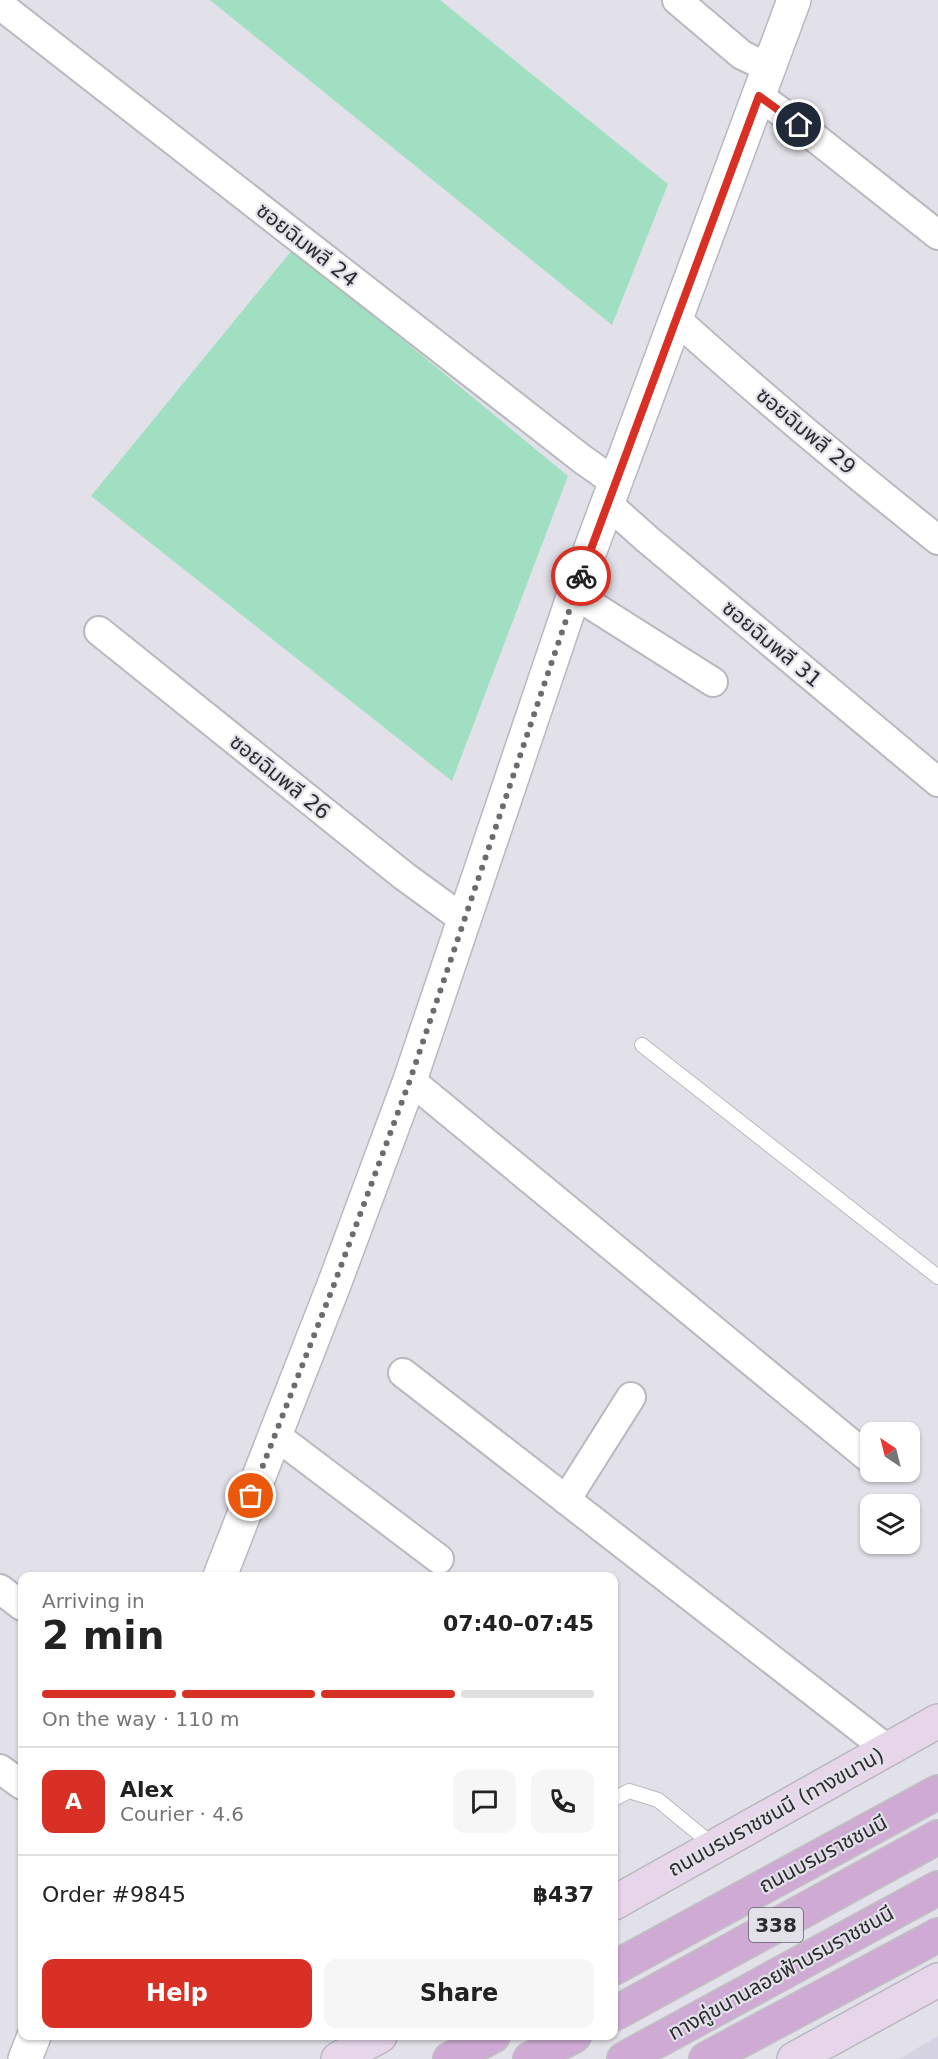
<!DOCTYPE html>
<meta charset="utf-8">
<style>
:root{--surface:#fff;--page:#f6f6f6;--text:#222;--muted:#767676;--line:#e0e0e0;--accent:#d93025}
body{margin:0;font-family:"DejaVu Sans","Noto Sans Thai",sans-serif;background:var(--page);color:var(--text);height:100vh;display:flex;flex-direction:column;font-size:22px;white-space:nowrap}
*{box-sizing:border-box;margin:0}
p{font-size:20px;color:var(--muted)}
.icon{flex:none;width:33px;height:33px;fill:none;stroke:currentColor;stroke-width:2;stroke-linecap:round;stroke-linejoin:round}
.map{position:relative;flex:1;overflow:hidden}
.drawer{position:absolute;left:18px;top:1572px;width:600px;height:468px;display:flex;flex-direction:column;background:var(--surface);border-radius:12px;box-shadow:0 2px 4px #0004}
.drawer>*{flex:none}
.needle{width:39px;rotate:325deg}
.tools{position:absolute;left:860px;top:1422px;display:grid;gap:12px}
.tools a{display:grid;place-items:center;width:60px;height:60px;border-radius:12px;background:var(--surface);box-shadow:0 2px 4px #0004;font-size:30px}
.pin{position:absolute;display:grid;place-items:center;width:51px;height:51px;color:#fff;margin:-26px;border:3px solid #fff;border-radius:50%;box-shadow:0 2px 6px #0007}
.courier{position:absolute;display:grid;place-items:center;width:60px;height:60px;margin:-30px;border:4px solid #d93025;border-radius:50%;background:#fff;color:#222;box-shadow:0 2px 8px #0007}
.summary em{font-style:normal;font-weight:600}
.summary div{display:flex;flex-direction:column-reverse}
.summary{display:flex;align-items:center;justify-content:space-between;height:102px;padding:0 24px}
h1{font-size:39px;font-weight:600;line-height:45px}
.bar{display:grid;grid-template-columns:repeat(4,1fr);gap:9px 6px;align-content:center;height:72px;padding:0 24px}
.bar i{height:8px;border-radius:4px;background:var(--line)}
.bar .current{background:var(--accent)}
.bar p{grid-column:span 4}
.line{display:flex;align-items:center;gap:15px;padding:0 24px;border-top:2px solid var(--line)}
.line div{flex:1}
.round{display:grid;place-items:center;flex:none;width:63px;height:63px;border-radius:12px;background:var(--page)}
.button{display:flex;gap:12px;margin-top:auto;padding:12px 24px}
.button a{flex:1;height:69px;border-radius:12px;background:var(--accent);color:#fff;font-size:24px;font-weight:600;line-height:69px;text-align:center}
.button a+a{background:var(--page);color:var(--text)}
.map>svg:first-child{display:block}
</style>
<div class="map">
<svg width="938" height="2059" viewBox="0 0 938 2059">
<rect width="100%" height="100%" fill="#e2e1e9"/>
<path fill="#d6d4e2" d="M 938,2036 L 938,2059 L 899,2059 Z"/>
<g fill="#a0dfc2">
<path d="M 210,0 L 440,0 L 668,184 L 612,325 Z"/>
<path d="M 293,249 L 568,476 L 452,781 L 91,496 Z"/>
</g>
<g fill="none" stroke-linecap="round" stroke-linejoin="round">
<g stroke="#b9b8bf" stroke-width="16">
<g id="service">
<path d="M 642,1045 L 938,1277"/>
<path d="M 614,1799 L 629,1791 L 658,1800 L 714,1846"/>
</g>
</g>
<g stroke="#b9b8bf" stroke-width="32">
<g id="minor">
<path d="M 677,0 L 742,55 L 769,68"/>
<path d="M 0,5 L 582,459 L 616,483"/>
<path d="M 759,96 L 799,125 L 938,235"/>
<path d="M 676,319 C 761,396 849,469 938,540"/>
<path d="M 608,504 L 647,539 L 938,782"/>
<path d="M 574,594 L 713,682"/>
<path d="M 99,631 L 404,876 L 463,919"/>
<path d="M 410,1080 L 870,1459"/>
<path d="M 403,1373 L 887,1749"/>
<path d="M 275,1435 L 439,1559"/>
<path d="M 566,1500 L 631,1397"/>
<path d="M 0,1589 L 22,1606"/>
<path d="M 0,1769 L 22,1785"/>
</g>
</g>
<g stroke="#b9b8bf" stroke-width="36">
<g id="tertiary">
<path d="M 220,1576 L 335,1282 L 410,1080 L 574,594 L 794,0"/>
<path d="M 25,2059 L 34,2036"/>
</g>
</g>
<g stroke="#b9b8bf" stroke-width="36">
<g id="secondary">
<path d="M 614,1903 L 938,1721"/>
<path d="M 338,2059 L 380,2036"/>
<path d="M 794,2059 L 938,1980"/>
</g>
</g>
<g stroke="#c0c0c1" stroke-width="36">
<g id="primary">
<path d="M 614,1968 L 938,1792"/>
<path d="M 614,2014 L 938,1837"/>
<path d="M 450,2059 L 493,2036"/>
<path d="M 530,2059 L 574,2036"/>
<path d="M 624,2059 L 938,1888"/>
<path d="M 706,2059 L 938,1935"/>
</g>
</g>
<use href="#service" stroke="#fff" stroke-width="14"/>
<use href="#minor" stroke="#fff" stroke-width="28"/>
<use href="#tertiary" stroke="#fff" stroke-width="33"/>
<use href="#secondary" stroke="#e7d5ea" stroke-width="33"/>
<use href="#primary" stroke="#cfaad5" stroke-width="33"/>
</g>
<g fill="none" stroke-linecap="round" stroke-linejoin="round">
<path stroke="#6c6b70" stroke-width="6" stroke-dasharray="0 10.8" d="M 251,1496 L 335,1282 L 410,1080 L 581,576"/>
<path stroke="#d93025" stroke-width="8" d="M 581,576 L 759,96 L 799,125"/>
</g>
<g text-anchor="middle" dominant-baseline="central" stroke-width="4.5" stroke-linejoin="round" paint-order="stroke">
<rect fill="#e2e1e9" stroke="#636267" stroke-width="1.5" x="749" y="1908" width="54" height="34" rx="4.5"/>
<g font-size="20" font-weight="bold" fill="#2d2c2f">
<text x="776" y="1925">338</text>
</g>
<g font-size="21" fill="#2d2c2f" stroke="#e2e1e9">
<text transform="translate(307 245) rotate(38)">ซอยฉิมพลี 24</text>
<text transform="translate(806 431) rotate(40)">ซอยฉิมพลี 29</text>
<text transform="translate(772 644) rotate(40)">ซอยฉิมพลี 31</text>
<text transform="translate(280 777) rotate(39)">ซอยฉิมพลี 26</text>
<text transform="translate(776 1812) rotate(-29)">ถนนบรมราชชนนี (ทางขนาน)</text>
<text transform="translate(823 1854) rotate(-28)">ถนนบรมราชชนนี</text>
<text transform="translate(781 1973) rotate(-29)">ทางคู่ขนานลอยฟ้าบรมราชชนนี</text>
</g>
</g>
</svg>
<div class="tools">
<a><svg class="needle" viewBox="-14 -14 28 28"><path d="M0-13l5 13h-10z" fill="#e53935"/><path d="M0 13l5-13h-10z" fill="#767676"/></svg></a>
<a><svg class="icon" aria-label="layers" viewBox="0 0 24 24"><path d="M12 4l9 5-9 5-9-5zM3 14l9 5 9-5"/></svg></a>
</div>
<div class="pin" style="left:251px;top:1496px;background:#ea580c"><svg class="icon" aria-label="bag" viewBox="0 0 24 24"><path d="M5 8h14l-1 12H6zM9 8a3 3 0 0 1 6 0"/></svg></div>
<div class="pin" style="left:799px;top:125px;background:#1f2937"><svg class="icon" aria-label="home" viewBox="0 0 24 24"><path d="M3 11l9-7 9 7M6 9v11h12V9"/></svg></div>
<div class="courier" style="left:581px;top:576px"><svg class="icon" aria-label="bike" viewBox="0 0 24 24"><circle cx="6" cy="16" r="4"/><circle cx="18" cy="16" r="4"/><path d="M6 16l4-8h5l3 8M10 8l3 8H6M13 5h3"/></svg></div>
<section class="drawer">
<div class="summary"><div><h1>2 min</h1><p>Arriving in</p></div><em>07:40–07:45</em></div>
<div class="bar"><i class="current"></i><i class="current"></i><i class="current"></i><i></i><p>On the way · 110 m</p></div>
<div class="line" style="height:108px"><b class="round" style="background:var(--accent);color:#fff">A</b><div><b>Alex</b><p>Courier · 4.6</p></div><a class="round"><svg class="icon" aria-label="chat" viewBox="0 0 24 24"><path d="M4 5h16v11H9l-5 4z"/></svg></a><a class="round"><svg class="icon" aria-label="phone" viewBox="0 0 24 24"><path d="M5 4h4l2 5-3 2q2 4 5 5l2-3 5 2v4C11 20 4 13 5 4z"/></svg></a></div>
<div class="line" style="height:78px"><div>Order #9845</div><b>฿437</b></div>
<div class="button"><a>Help</a><a>Share</a></div>
</section>
</div>
